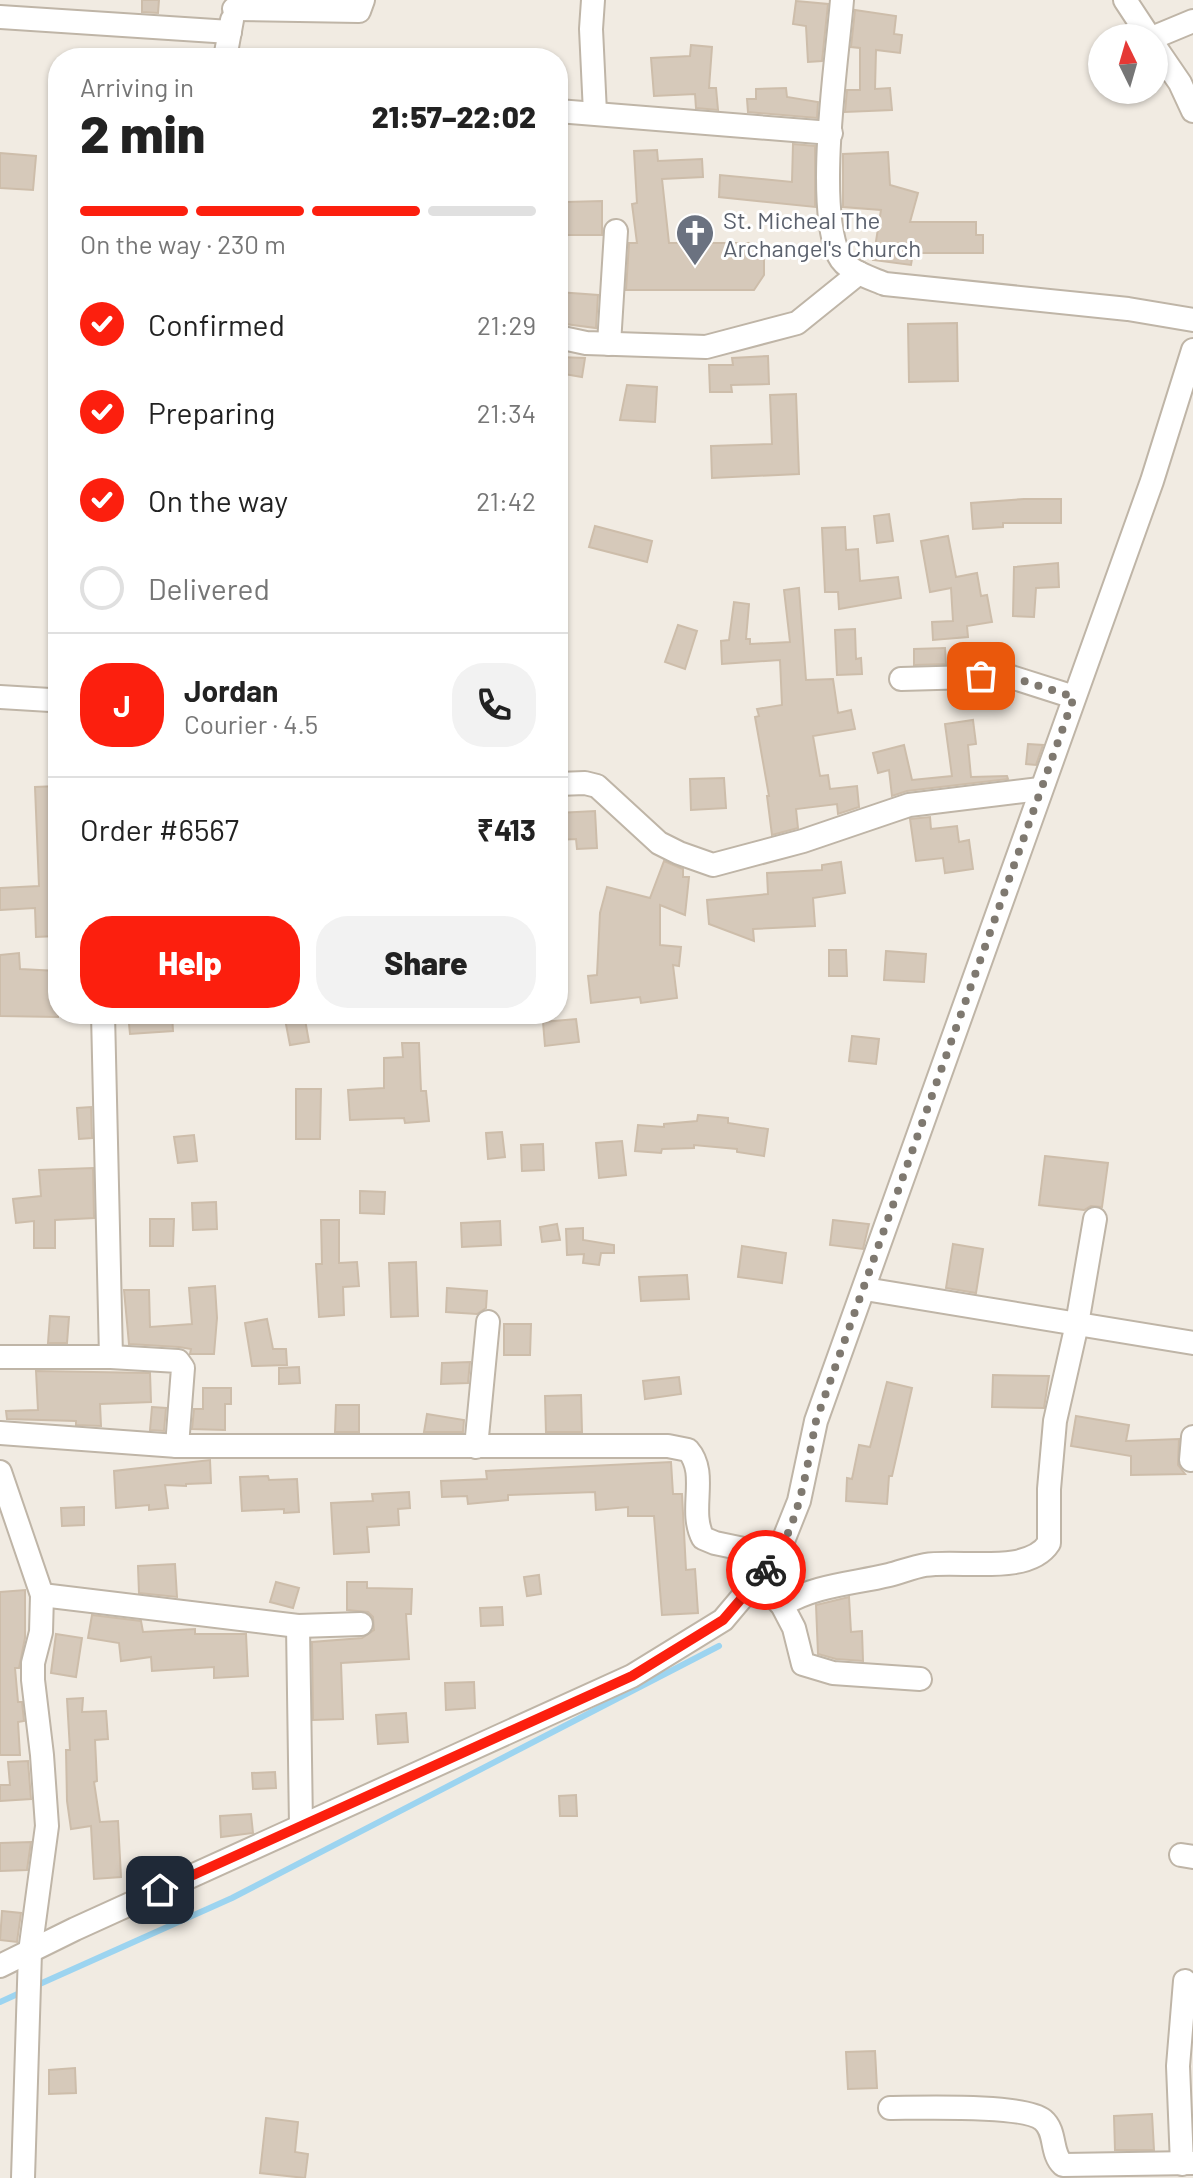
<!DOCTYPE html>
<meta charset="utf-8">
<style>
:root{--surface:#fff;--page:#f2f2f2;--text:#222;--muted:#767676;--line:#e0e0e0;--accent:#fc1f0e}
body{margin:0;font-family:Barlow,sans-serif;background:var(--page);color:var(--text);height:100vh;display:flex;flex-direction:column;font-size:30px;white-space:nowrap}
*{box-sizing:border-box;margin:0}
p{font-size:26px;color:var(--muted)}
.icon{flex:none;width:44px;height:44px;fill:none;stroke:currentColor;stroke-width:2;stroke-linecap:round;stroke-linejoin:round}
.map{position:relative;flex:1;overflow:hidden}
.drawer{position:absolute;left:48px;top:48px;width:520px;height:976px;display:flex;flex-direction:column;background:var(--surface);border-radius:32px;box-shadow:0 2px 6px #0004}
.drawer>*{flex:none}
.needle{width:52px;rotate:355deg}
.tools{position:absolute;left:1088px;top:24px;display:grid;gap:16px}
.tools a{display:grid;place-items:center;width:80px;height:80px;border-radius:50%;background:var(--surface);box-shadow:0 2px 6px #0004;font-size:40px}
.pin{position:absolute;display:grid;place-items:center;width:68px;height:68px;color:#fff;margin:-34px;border-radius:16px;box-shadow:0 4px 12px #0006}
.courier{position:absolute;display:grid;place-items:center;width:80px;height:80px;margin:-40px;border:6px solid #fc1f0e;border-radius:50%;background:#fff;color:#222;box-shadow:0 2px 10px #0007}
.headline em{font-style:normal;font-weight:800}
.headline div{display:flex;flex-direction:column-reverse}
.headline{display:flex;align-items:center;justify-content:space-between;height:136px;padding:0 32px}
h1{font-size:52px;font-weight:800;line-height:60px}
.bar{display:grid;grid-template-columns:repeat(4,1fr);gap:12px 8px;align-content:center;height:96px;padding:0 32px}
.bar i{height:10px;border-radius:6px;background:var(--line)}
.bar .selected{background:var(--accent)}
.bar p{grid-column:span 4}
.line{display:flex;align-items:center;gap:20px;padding:0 32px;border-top:2px solid var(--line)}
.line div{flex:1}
.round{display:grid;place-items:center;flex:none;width:84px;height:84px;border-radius:32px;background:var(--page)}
ol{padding:0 32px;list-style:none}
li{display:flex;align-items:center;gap:24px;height:88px}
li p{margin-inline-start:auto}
li .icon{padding:8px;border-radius:50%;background:var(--accent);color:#fff;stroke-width:4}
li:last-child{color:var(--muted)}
li i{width:44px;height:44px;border:4px solid var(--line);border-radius:50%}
.cta{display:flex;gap:16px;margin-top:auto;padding:16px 32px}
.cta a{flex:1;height:92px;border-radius:32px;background:var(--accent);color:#fff;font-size:32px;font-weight:800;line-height:92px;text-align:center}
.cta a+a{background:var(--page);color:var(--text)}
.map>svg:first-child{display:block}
</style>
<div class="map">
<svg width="1193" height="2178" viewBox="0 0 1193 2178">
<rect width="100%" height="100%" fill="#f1ebe2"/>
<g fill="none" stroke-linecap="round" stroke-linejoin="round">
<g stroke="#9cd4f0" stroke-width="6">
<path d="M 33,1987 L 232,1898 L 719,1646"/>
<path d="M 0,2002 L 22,1992"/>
</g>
</g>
<g fill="#d6c9ba" stroke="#cdbdaa" stroke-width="2">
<path d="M 142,0 L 159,0 L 158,13 L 142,12 Z"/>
<path d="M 796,1 L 828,4 L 822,61 L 808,62 L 806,26 L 793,24 Z"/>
<path d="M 855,10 L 896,16 L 894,34 L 902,35 L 900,53 L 876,50 L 875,89 L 890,88 L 892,110 L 845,112 L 847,90 L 860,90 L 860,48 L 851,47 Z"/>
<path d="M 691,45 L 712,47 L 709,88 L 716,88 L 718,110 L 696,108 L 695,94 L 654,96 L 651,58 L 690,56 Z"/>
<path d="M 786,88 L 787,97 L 818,102 L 817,118 L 748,112 L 747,99 L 756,99 L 756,89 Z"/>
<path d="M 793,144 L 815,146 L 815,207 L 719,197 L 720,175 L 792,182 Z"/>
<path d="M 657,150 L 658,161 L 702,159 L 703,177 L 662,179 L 669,243 L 754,243 L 764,259 L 764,275 L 754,290 L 626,290 L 629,243 L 637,243 L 632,204 L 637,203 L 634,151 Z"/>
<path d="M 888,152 L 890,185 L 918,193 L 910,222 L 976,222 L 976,235 L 983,235 L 983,253 L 913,253 L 911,265 L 873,260 L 881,210 L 843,207 L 843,154 Z"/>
<path d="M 0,153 L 36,156 L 33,190 L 0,188 Z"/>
<path d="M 602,201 L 602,235 L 567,235 L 566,202 Z"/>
<path d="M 558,292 L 598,295 L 596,328 L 558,323 Z"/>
<path d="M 957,323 L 958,381 L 909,382 L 908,324 Z"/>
<path d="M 768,356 L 769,384 L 731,385 L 732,392 L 710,392 L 709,365 L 733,365 L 732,358 Z"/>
<path d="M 558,357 L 585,358 L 582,377 L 558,373 Z"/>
<path d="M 627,385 L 657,387 L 655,422 L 620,420 Z"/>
<path d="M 796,394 L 799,474 L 712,478 L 711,446 L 772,444 L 770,395 Z"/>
<path d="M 1024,499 L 1061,499 L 1061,523 L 1003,523 L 1003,527 L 973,529 L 971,503 Z"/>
<path d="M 889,514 L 893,541 L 877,543 L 874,516 Z"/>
<path d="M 595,526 L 652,541 L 647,562 L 589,547 Z"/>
<path d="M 845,527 L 846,550 L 858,549 L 860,581 L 898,577 L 901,598 L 839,609 L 838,592 L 825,592 L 822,528 Z"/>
<path d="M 948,536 L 956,577 L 977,573 L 981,596 L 987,595 L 992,622 L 967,626 L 968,637 L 933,640 L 932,622 L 953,621 L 951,588 L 930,592 L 921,541 Z"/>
<path d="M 1058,563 L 1059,587 L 1036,588 L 1034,617 L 1013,616 L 1014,567 Z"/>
<path d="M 799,588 L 806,680 L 833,679 L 838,713 L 851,710 L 855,729 L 813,736 L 820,776 L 828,775 L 830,789 L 857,786 L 859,807 L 838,814 L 837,804 L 796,809 L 798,828 L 772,835 L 767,796 L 769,796 L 755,717 L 759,716 L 757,709 L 782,705 L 780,660 L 722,664 L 721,641 L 729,640 L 734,602 L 749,604 L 746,639 L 750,639 L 750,644 L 790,642 L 784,590 Z"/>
<path d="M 678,625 L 697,631 L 685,669 L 665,662 Z"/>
<path d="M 855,629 L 856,659 L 861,658 L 862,674 L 837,675 L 835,630 Z"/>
<path d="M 945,648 L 946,664 L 914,665 L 914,649 Z"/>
<path d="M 973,720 L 976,744 L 968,745 L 971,777 L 1007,776 L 1008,779 L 907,791 L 892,796 L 889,770 L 878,773 L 873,753 L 904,745 L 912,780 L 952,776 L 945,724 Z"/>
<path d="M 1028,744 L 1043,745 L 1036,765 L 1026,764 Z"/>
<path d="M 724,778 L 726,808 L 691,810 L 690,779 Z"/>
<path d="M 58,786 L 56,936 L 36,937 L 35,908 L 0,910 L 0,888 L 39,886 L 35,787 Z"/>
<path d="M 595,811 L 597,848 L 577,849 L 576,839 L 558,840 L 558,813 Z"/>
<path d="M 930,817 L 931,829 L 957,826 L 959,842 L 969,840 L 973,869 L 945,873 L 943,858 L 916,861 L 910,819 Z"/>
<path d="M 664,861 L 683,869 L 683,877 L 689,877 L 685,915 L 660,905 L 660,945 L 681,947 L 679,966 L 673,965 L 677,998 L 641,1003 L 640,997 L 591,1003 L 588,976 L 597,975 L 600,913 L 607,887 L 650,898 Z"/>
<path d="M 841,862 L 845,893 L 813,898 L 815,926 L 753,929 L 754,941 L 709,924 L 707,900 L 768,894 L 767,873 L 822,870 L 822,865 Z"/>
<path d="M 829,950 L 846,950 L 847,976 L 829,976 Z"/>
<path d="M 886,951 L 926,954 L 924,982 L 884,980 Z"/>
<path d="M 19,953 L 20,969 L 58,971 L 58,1017 L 0,1016 L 0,955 Z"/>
<path d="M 128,1014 L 172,1014 L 173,1031 L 130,1034 Z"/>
<path d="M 284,1014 L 304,1014 L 309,1042 L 290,1045 Z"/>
<path d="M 576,1019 L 579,1042 L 545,1046 L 543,1022 Z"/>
<path d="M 852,1036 L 879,1039 L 876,1064 L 849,1061 Z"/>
<path d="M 402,1043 L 419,1043 L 421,1091 L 426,1091 L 429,1121 L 405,1123 L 404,1118 L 350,1120 L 348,1090 L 384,1088 L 384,1058 L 403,1057 Z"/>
<path d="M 296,1089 L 321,1089 L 320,1139 L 296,1139 Z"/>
<path d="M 91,1107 L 92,1138 L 79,1139 L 77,1108 Z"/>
<path d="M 698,1115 L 728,1118 L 728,1123 L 768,1129 L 764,1156 L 737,1152 L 737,1149 L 694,1145 L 694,1148 L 662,1149 L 661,1153 L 635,1151 L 638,1125 L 664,1127 L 664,1124 L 697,1121 Z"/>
<path d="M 502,1132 L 505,1157 L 488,1159 L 486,1133 Z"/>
<path d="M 194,1135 L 197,1161 L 178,1163 L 174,1137 Z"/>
<path d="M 622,1141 L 626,1175 L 599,1178 L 596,1143 Z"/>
<path d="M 543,1144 L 544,1170 L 522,1171 L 521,1145 Z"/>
<path d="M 1045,1156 L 1108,1163 L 1102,1207 L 1091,1206 L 1084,1210 L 1039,1205 Z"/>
<path d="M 93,1168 L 94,1218 L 55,1220 L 55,1248 L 34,1248 L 34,1221 L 16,1223 L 13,1199 L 41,1196 L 39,1170 Z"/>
<path d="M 360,1191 L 385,1192 L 384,1214 L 360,1213 Z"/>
<path d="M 216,1202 L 217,1229 L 193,1230 L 192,1203 Z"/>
<path d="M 150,1219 L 174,1219 L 173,1246 L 150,1246 Z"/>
<path d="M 321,1220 L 339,1220 L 339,1263 L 357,1262 L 359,1286 L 343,1287 L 344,1315 L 319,1317 L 316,1264 L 322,1264 Z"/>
<path d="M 833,1220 L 869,1224 L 863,1249 L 830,1245 Z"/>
<path d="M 500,1221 L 501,1245 L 462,1247 L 461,1223 Z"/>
<path d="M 557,1224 L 560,1240 L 542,1242 L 540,1227 Z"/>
<path d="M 583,1228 L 583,1240 L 614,1245 L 614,1253 L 601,1253 L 599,1265 L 583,1263 L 584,1254 L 567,1255 L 566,1229 Z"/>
<path d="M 953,1244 L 983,1249 L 976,1293 L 946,1288 Z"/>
<path d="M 742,1246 L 786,1253 L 782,1283 L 738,1277 Z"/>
<path d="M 416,1262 L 418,1316 L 391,1317 L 389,1263 Z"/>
<path d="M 687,1275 L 689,1299 L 641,1301 L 639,1277 Z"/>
<path d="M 215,1286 L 217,1318 L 214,1354 L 190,1354 L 191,1349 L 179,1347 L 129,1344 L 124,1290 L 149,1290 L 150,1327 L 192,1324 L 189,1288 Z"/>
<path d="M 447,1288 L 487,1291 L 486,1308 L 477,1314 L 446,1312 Z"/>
<path d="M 50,1316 L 69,1317 L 67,1343 L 48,1343 Z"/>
<path d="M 267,1319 L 273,1349 L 286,1349 L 287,1365 L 252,1366 L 245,1323 Z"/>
<path d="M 504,1324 L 531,1324 L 530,1355 L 504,1355 Z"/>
<path d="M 470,1362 L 468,1383 L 441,1384 L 442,1363 Z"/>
<path d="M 299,1367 L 300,1383 L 279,1384 L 279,1368 Z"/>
<path d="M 36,1371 L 150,1373 L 151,1402 L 100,1404 L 101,1426 L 76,1425 L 76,1421 L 7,1419 L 6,1411 L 38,1410 Z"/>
<path d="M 993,1375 L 1049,1376 L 1044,1408 L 992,1407 Z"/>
<path d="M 679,1377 L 681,1394 L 645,1399 L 643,1381 Z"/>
<path d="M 887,1382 L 912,1388 L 892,1476 L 889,1476 L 887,1504 L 846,1501 L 847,1478 L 852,1479 L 859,1445 L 870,1447 Z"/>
<path d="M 203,1388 L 231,1388 L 231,1404 L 225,1404 L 225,1430 L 192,1429 L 194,1409 L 203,1409 Z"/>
<path d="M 581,1395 L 582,1432 L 546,1432 L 545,1396 Z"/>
<path d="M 336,1405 L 359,1405 L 359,1432 L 335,1432 Z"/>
<path d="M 152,1407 L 166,1408 L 164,1431 L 150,1430 Z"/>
<path d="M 427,1414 L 464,1420 L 463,1432 L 424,1432 Z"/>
<path d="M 1076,1416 L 1129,1425 L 1126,1441 L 1179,1439 L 1178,1465 L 1185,1474 L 1131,1475 L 1131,1456 L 1071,1446 Z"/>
<path d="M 210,1460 L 211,1483 L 186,1484 L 186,1486 L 165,1485 L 168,1508 L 149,1510 L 149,1505 L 116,1508 L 114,1471 Z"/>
<path d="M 671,1462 L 673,1494 L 682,1494 L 686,1570 L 695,1569 L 698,1613 L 662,1615 L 654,1516 L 628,1516 L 628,1507 L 596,1510 L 595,1492 L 508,1495 L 508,1500 L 468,1504 L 467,1496 L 442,1497 L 441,1481 L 487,1479 L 486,1471 Z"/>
<path d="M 268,1476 L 269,1480 L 297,1479 L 299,1512 L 284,1513 L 284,1509 L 242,1511 L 240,1477 Z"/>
<path d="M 409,1492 L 410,1508 L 398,1509 L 399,1525 L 367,1527 L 369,1552 L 334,1554 L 331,1503 L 373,1501 L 372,1494 Z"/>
<path d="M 84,1507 L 84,1525 L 62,1526 L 61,1508 Z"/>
<path d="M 175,1564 L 177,1597 L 139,1593 L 138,1566 Z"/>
<path d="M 539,1575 L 541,1594 L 527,1596 L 524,1577 Z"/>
<path d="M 276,1582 L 299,1588 L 293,1608 L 270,1602 Z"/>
<path d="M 347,1582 L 367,1582 L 367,1588 L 412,1589 L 411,1614 L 406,1614 L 409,1659 L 341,1663 L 343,1719 L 313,1720 L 312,1642 L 362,1638 L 374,1630 L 373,1617 L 368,1612 L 347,1610 Z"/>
<path d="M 25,1590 L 25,1638 L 19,1668 L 15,1668 L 18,1702 L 22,1702 L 24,1721 L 18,1722 L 20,1755 L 0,1755 L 0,1592 Z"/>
<path d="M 849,1597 L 851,1632 L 862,1631 L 863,1661 L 836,1659 L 818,1654 L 816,1605 Z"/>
<path d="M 502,1607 L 503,1625 L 481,1626 L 480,1608 Z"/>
<path d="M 92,1615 L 141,1621 L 143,1632 L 195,1629 L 195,1634 L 246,1634 L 248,1676 L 214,1678 L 214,1667 L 152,1671 L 151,1657 L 121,1661 L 119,1643 L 88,1638 Z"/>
<path d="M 56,1634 L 82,1638 L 76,1677 L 51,1673 Z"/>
<path d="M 474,1682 L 475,1708 L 446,1710 L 445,1683 Z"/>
<path d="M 83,1698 L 82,1712 L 106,1711 L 108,1739 L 95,1740 L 97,1781 L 94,1782 L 100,1822 L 118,1821 L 121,1877 L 94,1879 L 91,1826 L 71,1829 L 67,1801 L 66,1750 L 70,1750 L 67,1699 Z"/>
<path d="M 406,1713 L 408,1742 L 378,1744 L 376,1715 Z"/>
<path d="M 28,1761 L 31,1799 L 0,1801 L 0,1785 L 10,1785 L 8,1762 Z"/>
<path d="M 275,1772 L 276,1788 L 253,1789 L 252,1773 Z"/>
<path d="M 576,1795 L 577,1816 L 560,1816 L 559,1796 Z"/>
<path d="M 251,1814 L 253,1833 L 221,1837 L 220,1816 Z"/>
<path d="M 31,1842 L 27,1870 L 0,1871 L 0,1843 Z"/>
<path d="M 2,1911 L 21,1913 L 17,1942 L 0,1940 Z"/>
<path d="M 875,2051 L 877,2088 L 848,2089 L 846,2052 Z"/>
<path d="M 75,2068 L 76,2093 L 49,2094 L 49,2070 Z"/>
<path d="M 1152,2114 L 1154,2150 L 1115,2150 L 1114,2116 Z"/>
<path d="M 266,2118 L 298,2122 L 295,2152 L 308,2154 L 305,2178 L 260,2173 Z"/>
</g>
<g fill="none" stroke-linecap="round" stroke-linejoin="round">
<g stroke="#bfb5a7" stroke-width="26">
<g id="minor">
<path d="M 593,0 L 591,29 L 595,113"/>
<path d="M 842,0 C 837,61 815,204 839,256 C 846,271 871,278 885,284 L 1128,309 L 1193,320"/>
<path d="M 1125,0 L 1150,38"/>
<path d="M 234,9 L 359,11 L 363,0"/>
<path d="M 0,17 L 230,32"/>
<path d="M 1152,38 L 1193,21"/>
<path d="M 1154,45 L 1180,83 L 1193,111"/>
<path d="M 225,58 L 232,20"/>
<path d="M 558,111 L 831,133"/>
<path d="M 558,337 L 586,343 L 706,347 L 797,323 L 859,273"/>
<path d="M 609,344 L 616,231"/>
<path d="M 901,679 L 1008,676 L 1074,697"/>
<path d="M 0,697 L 50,700"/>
<path d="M 558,784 L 585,783 L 597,786 L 659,843 L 679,853 L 713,865 L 803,841 L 909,805 L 1040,789"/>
<path d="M 103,1014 L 111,1357"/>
<path d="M 865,1289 L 1193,1343"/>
<path d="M 0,1357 L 111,1357 L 178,1361 L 183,1368 L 177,1446"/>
<path d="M 0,1433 L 177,1446 L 668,1446 L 688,1450 C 709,1474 688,1510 703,1538 L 715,1543 L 777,1556"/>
<path d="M 476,1447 L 488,1322"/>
<path d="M 1191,1460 L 1193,1437"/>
<path d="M 0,1472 L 42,1595 L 41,1632 L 33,1663 L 33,1680 L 42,1755 L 47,1826 L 30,1952 L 23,2178"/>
<path d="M 757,1580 L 782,1605 L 794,1628 L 803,1664 L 833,1673 L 920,1679"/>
<path d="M 42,1595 L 298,1626 L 361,1624"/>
<path d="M 782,1605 C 816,1585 851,1584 889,1575 C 901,1572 913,1567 925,1565 C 959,1559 1028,1576 1049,1543 L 1049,1489 L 1055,1421 L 1077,1324 L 1095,1219"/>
<path d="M 298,1626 L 301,1826"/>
<path d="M 1181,1855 L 1193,1857"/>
<path d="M 0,1966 L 75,1929 L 632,1676 L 723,1620 L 777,1556 L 799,1501 L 816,1421 L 1152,481 L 1193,350"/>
<path d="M 890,2108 C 918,2108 1024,2104 1043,2120 C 1057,2132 1050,2153 1063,2165 L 1193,2163"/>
<path d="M 1182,2164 L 1178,2066 L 1185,1981"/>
</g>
</g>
<use href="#minor" stroke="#fff" stroke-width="22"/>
</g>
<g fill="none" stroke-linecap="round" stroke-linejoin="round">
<path stroke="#7f7970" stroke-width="8" stroke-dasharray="0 14.4" d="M 766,1570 C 799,1530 806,1471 816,1421 L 1074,697 L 1008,676 L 981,676"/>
<path stroke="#fc1f0e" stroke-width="10" d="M 160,1890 L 632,1676 L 723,1620 L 766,1570"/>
</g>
<defs>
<g id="church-pin" transform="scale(2)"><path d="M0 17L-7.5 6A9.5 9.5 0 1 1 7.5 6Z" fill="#6b7280" stroke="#fff"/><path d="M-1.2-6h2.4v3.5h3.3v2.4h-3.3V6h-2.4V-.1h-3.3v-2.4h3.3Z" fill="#fff"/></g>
</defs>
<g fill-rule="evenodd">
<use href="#church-pin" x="695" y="233"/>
</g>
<g text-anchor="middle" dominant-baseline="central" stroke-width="6" stroke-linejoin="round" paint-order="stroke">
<g font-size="24" fill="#5b616d" stroke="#fff" text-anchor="start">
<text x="723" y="219">St. Micheal The<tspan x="723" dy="28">Archangel's Church</tspan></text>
</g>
</g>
</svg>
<div class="tools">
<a><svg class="needle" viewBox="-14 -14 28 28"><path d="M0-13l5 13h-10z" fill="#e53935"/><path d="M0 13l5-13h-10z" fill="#767676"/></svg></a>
</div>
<div class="pin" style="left:981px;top:676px;background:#ea580c"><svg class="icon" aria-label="bag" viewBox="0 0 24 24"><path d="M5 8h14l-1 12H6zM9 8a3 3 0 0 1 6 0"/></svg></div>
<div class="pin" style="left:160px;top:1890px;background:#1f2937"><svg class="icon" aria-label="home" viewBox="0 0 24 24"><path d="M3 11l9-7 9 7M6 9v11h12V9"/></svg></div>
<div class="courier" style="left:766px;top:1570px"><svg class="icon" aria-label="bike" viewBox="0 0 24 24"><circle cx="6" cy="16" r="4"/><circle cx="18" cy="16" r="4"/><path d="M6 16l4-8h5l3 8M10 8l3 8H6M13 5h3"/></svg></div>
<section class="drawer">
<div class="headline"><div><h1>2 min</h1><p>Arriving in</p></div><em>21:57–22:02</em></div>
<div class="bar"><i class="selected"></i><i class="selected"></i><i class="selected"></i><i></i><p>On the way · 230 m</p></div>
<ol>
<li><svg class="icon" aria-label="check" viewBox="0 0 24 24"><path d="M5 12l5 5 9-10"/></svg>Confirmed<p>21:29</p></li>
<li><svg class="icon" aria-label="check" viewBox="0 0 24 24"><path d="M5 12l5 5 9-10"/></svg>Preparing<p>21:34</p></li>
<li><svg class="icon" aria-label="check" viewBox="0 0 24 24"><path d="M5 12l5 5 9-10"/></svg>On the way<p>21:42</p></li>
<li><i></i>Delivered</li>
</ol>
<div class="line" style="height:144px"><b class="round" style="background:var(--accent);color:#fff">J</b><div><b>Jordan</b><p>Courier · 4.5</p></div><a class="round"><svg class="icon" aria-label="phone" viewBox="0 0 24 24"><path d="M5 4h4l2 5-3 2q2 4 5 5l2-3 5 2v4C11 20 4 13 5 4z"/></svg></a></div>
<div class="line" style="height:104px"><div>Order #6567</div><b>₹413</b></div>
<div class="cta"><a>Help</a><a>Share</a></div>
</section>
</div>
